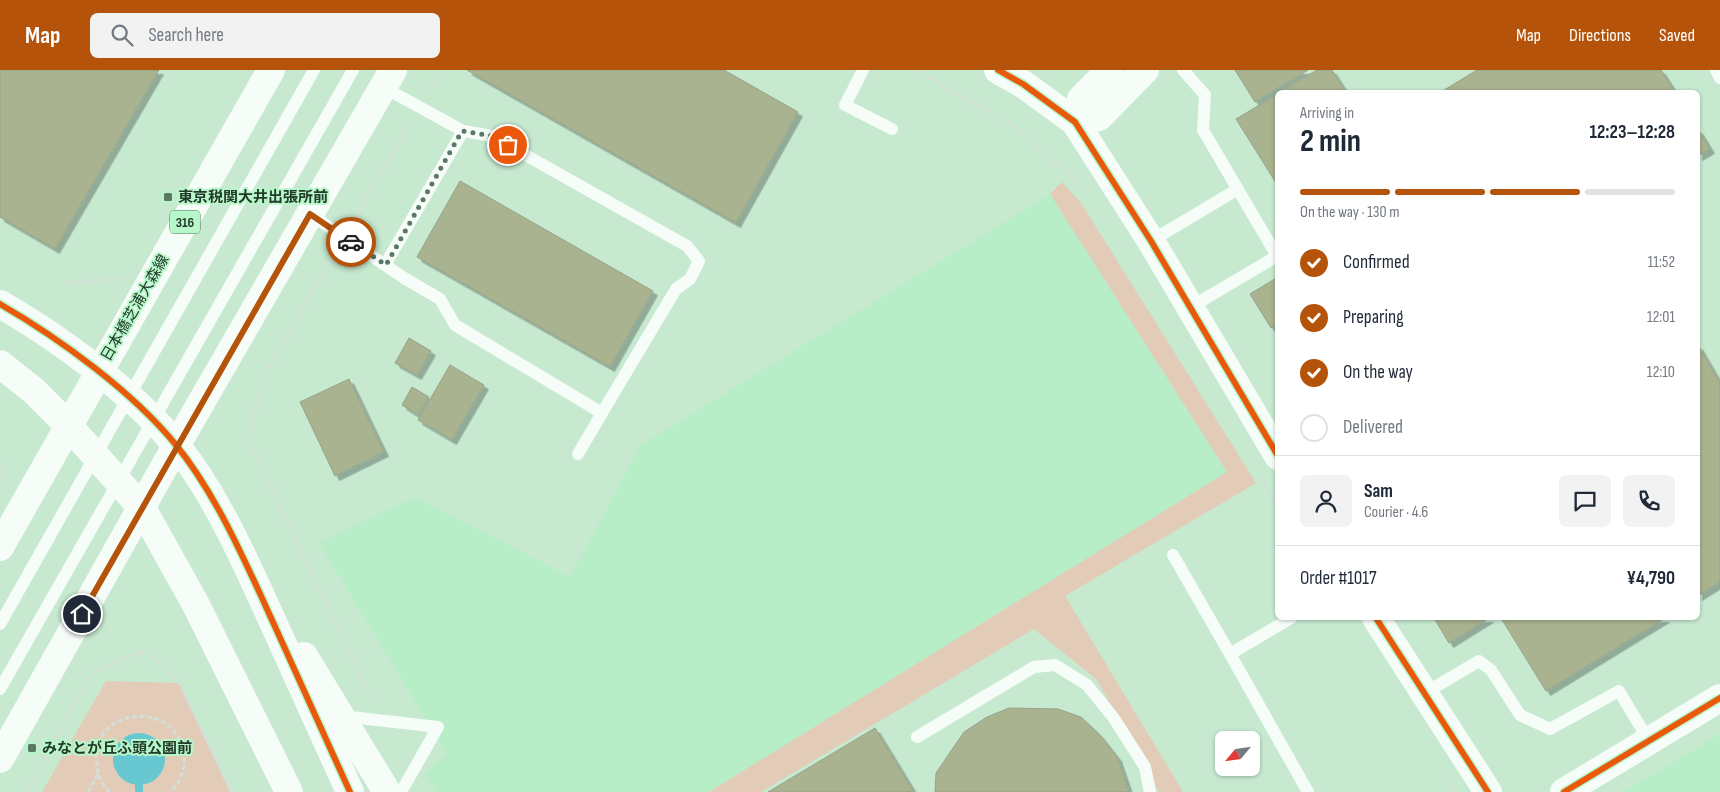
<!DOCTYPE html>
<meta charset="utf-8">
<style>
:root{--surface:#fff;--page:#f2f2f3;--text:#1f2937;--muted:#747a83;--line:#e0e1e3;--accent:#b45309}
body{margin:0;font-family:"Sofia Sans Condensed","Noto Sans JP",sans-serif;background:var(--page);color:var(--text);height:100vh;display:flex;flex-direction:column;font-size:19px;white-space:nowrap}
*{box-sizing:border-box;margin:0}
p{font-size:16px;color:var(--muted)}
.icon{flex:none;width:28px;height:28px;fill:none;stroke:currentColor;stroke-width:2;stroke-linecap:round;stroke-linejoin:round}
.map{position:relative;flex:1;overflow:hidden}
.drawer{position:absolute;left:1275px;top:20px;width:425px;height:530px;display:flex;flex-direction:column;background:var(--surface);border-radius:8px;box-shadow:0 1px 4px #0004}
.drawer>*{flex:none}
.needle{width:32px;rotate:241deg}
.controls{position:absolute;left:1215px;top:661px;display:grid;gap:10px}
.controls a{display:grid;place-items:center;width:45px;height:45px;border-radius:8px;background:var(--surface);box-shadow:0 1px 4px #0004;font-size:25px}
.pin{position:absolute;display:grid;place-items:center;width:42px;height:42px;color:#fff;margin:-21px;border:2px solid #fff;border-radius:50%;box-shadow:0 1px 5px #0007}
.courier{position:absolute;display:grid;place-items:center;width:50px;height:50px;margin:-25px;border:4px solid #b45309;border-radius:50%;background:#fff;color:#222;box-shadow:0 1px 6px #0007}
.headline em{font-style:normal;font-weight:700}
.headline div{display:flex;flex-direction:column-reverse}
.headline{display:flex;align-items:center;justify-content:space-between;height:85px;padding:0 25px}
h1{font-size:32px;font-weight:700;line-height:38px}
.bar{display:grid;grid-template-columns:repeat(4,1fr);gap:8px 5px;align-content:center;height:60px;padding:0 25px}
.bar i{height:6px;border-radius:4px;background:var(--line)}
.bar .on{background:var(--accent)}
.bar p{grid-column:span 4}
.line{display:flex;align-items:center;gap:12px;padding:0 25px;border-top:1px solid var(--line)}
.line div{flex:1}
.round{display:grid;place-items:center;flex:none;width:52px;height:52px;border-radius:8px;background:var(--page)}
ol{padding:0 25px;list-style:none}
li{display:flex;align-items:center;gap:15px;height:55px}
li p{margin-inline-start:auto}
li .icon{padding:5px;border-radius:50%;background:var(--accent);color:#fff;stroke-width:4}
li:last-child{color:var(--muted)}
li i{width:28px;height:28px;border:2px solid var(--line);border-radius:50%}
header{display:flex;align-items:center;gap:30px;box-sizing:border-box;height:70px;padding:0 25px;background:var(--accent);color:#fff}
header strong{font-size:24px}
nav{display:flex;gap:28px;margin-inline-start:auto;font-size:18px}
.search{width:350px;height:45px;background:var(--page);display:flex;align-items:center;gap:12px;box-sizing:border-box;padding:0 18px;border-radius:8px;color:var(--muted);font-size:19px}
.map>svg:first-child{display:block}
</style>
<header>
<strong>Map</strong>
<div class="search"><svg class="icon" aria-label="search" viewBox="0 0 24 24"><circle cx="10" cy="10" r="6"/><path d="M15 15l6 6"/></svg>Search here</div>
<nav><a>Map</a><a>Directions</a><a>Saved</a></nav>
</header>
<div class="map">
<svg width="1720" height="722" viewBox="0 0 1720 722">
<defs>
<filter id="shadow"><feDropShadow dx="4.5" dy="4.5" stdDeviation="0" flood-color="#0004"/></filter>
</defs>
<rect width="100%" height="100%" fill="#c6e9d0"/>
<g fill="#b7edc7">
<path d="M 1050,124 L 1227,402 L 709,722 L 436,722 L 425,704 L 447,684 L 319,473 L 415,427 L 570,507 L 641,375 Z"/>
<path d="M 1720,664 L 1720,722 L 1624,722 Z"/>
</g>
<g fill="#e2ccb8">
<path d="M 1062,112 L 1081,133 L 1256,413 L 1065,526 L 1183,722 L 1159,722 L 1097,610 L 1034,559 L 761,722 L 709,722 L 1227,402 L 1050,124 Z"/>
<path d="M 106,611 L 179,613 L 230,722 L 42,722 Z"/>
</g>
<circle fill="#68c8d1" cx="139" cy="689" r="26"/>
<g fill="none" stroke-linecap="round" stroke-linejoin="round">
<path stroke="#68c8d1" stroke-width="8" d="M 139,722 L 139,715"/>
</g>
<g fill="#a9b38f" stroke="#96a38b" filter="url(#shadow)">
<path d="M 0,0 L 159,0 L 55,179 L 0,147 Z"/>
<path d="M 467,0 L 724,0 L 798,42 L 736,153 Z"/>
<path d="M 1235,0 L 1308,0 L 1255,32 Z"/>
<path d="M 1317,0 L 1332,0 L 1346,22 L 1280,22 Z"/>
<path d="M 1477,0 L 1661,0 L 1675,22 L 1441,22 Z"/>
<path d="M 1278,24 L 1278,116 L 1236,49 Z"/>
<path d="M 1698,59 L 1710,79 L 1698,86 Z"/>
<path d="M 460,111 L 653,221 L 610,297 L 417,187 Z"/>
<path d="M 1278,207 L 1278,254 L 1271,258 L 1250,224 Z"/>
<path d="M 409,268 L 431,281 L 417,305 L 395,293 Z"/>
<path d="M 1698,275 L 1720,313 L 1720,512 L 1698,526 Z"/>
<path d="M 450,295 L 484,315 L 452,370 L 418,350 Z"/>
<path d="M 349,309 L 384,382 L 335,406 L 300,332 Z"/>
<path d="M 412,317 L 429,327 L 418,345 L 402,335 Z"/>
<path d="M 1434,548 L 1489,548 L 1449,573 Z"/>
<path d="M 1501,548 L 1665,548 L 1546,621 Z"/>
<path d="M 1009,638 L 1058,639 L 1081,647 L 1099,664 L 1117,687 L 1129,722 L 935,722 L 936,703 L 964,662 L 987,647 Z"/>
<path d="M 875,658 L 914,722 L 768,722 Z"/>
</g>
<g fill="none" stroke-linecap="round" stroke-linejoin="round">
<g stroke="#d4dfd7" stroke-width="3" stroke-dasharray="5 2.5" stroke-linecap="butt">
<path d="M 915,0 L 1017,58 L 1082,116"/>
<path d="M 429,20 L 440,0"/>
<path d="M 354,150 L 409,54"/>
<path d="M 334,184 L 262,310 L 248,369 L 372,631"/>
<path d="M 64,213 L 123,208"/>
<path d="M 0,394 L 3,406 L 0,411"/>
<path d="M 1260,407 L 1278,436"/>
<path d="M 1443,705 L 1453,722"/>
<path d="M 26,722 L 91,603 L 147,580 L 179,613 L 232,722"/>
<path d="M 88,722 L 98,704"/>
<path d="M 110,722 C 102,715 98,706 97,695 C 87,640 174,625 184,684 C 186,697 181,713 170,722"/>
</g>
<g stroke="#f6fcf8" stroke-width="12">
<path d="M 863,0 L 845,35 L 892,59"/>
<path d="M 1183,0 L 1205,25 L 1203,60 L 1277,186 L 1191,237"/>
<path d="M 1716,0 L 1720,8"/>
<path d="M 310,144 L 404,208 L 440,229 L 455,255 L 602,343 L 676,219 L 690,209 L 699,191 L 687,176 L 492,66 L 463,61 L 383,17"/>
<path d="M 1151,171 L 1238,119"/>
<path d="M 385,195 L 463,61"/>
<path d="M 578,384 L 602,343"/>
<path d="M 1173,485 L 1230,584"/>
<path d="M 1291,548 L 1230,584 L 1308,722"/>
<path d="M 0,554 L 314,0"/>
<path d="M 0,619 L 353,0"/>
<path d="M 1423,624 L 1479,591 L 1491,600 L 1520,645 L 1550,659 L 1619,621 L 1649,671"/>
<path d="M 342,646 L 438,657 L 401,722"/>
<path d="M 917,667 L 1034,597 L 1055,595 L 1087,615 L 1113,647 L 1145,697 L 1150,722"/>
</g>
<g stroke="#f6fcf8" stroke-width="28">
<path d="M 998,0 L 1023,14 L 1075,52 L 1151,171 L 1278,386"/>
<path d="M 1075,52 L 1099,47 L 1145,0"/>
<path d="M 1075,52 L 1081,29 L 1110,0"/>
<path d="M 0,234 C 59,268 133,322 176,375 C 216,424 246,493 272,550 C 298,607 324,665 350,722"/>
<path d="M 0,294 L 34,321 L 68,355 L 142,438 L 195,533 L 289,722"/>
<path d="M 1376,548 L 1488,722"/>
<path d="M 304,586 L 387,722"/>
<path d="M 1564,722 L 1720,628"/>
</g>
<g stroke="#f6fcf8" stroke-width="28">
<path d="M 0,477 L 271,0"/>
<path d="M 0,689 L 176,376 L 393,0"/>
</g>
<g stroke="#b8f7ca" stroke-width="9">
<g id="cycleway">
<path d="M 998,0 L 1023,14 L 1075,52 L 1151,171 L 1278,386"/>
<path d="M 0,234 C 59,268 133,322 176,375 C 216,424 246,493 272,550 C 298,607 324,665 350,722"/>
<path d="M 1376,548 L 1488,722"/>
<path d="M 1564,722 L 1720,628"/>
</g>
</g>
<use href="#cycleway" stroke="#e8590c" stroke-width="6"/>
</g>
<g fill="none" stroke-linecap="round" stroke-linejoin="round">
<path stroke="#5b7864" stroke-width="5" stroke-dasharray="0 9" d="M 351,172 L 386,195 L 462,61 L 492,66 L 508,75"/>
<path stroke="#b45309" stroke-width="6" d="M 82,544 L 310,144 L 351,172"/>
</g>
<g fill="#5b7864" stroke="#b8f7ca" stroke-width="2">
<rect x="163" y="122" width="10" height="10" rx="2.5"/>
<rect x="27" y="673" width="10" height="10" rx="2.5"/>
</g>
<g text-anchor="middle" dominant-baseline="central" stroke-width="4" stroke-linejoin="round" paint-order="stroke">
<rect fill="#b8f7ca" stroke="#4f735a" stroke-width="1" x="170" y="140.5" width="30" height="23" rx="4"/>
<g font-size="14" font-weight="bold" fill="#223b2a">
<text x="185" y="152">316</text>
</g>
<g font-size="15" font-weight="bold" fill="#223b2a" stroke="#b8f7ca" text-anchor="start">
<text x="178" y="127">東京税関大井出張所前</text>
<text x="42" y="678">みなとが丘ふ頭公園前</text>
</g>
<g font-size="15" fill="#223b2a" stroke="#b8f7ca">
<text transform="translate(135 238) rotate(-60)">日本橋芝浦大森線</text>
</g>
</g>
</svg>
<div class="controls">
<a><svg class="needle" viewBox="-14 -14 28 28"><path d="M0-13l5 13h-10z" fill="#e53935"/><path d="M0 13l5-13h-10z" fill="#747a83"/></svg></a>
</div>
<div class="pin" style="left:508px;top:75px;background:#ea580c"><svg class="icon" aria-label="bag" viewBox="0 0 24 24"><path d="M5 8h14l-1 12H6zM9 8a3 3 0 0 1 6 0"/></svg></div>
<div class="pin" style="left:82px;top:544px;background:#1f2937"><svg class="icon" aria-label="home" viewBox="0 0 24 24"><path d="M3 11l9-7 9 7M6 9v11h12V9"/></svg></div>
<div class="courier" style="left:351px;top:172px"><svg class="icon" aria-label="car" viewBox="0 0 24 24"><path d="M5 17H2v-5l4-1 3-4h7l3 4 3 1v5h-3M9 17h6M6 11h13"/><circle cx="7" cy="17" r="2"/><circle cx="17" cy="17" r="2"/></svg></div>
<section class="drawer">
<div class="headline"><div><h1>2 min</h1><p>Arriving in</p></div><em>12:23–12:28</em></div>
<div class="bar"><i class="on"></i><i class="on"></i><i class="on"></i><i></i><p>On the way · 130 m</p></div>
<ol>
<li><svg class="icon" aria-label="check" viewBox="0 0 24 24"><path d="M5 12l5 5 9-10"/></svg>Confirmed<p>11:52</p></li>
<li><svg class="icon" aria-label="check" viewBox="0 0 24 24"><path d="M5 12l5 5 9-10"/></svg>Preparing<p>12:01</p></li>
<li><svg class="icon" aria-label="check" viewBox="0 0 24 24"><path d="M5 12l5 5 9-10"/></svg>On the way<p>12:10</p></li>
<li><i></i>Delivered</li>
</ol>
<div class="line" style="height:90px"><a class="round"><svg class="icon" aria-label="person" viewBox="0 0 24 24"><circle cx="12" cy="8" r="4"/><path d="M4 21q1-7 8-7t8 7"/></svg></a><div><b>Sam</b><p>Courier · 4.6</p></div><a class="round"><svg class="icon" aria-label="chat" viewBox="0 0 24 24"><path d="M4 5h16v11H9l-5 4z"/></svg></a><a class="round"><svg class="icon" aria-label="phone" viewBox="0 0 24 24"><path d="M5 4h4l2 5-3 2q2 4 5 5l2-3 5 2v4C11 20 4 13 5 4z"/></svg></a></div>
<div class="line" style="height:65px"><div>Order #1017</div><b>¥4,790</b></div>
</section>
</div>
